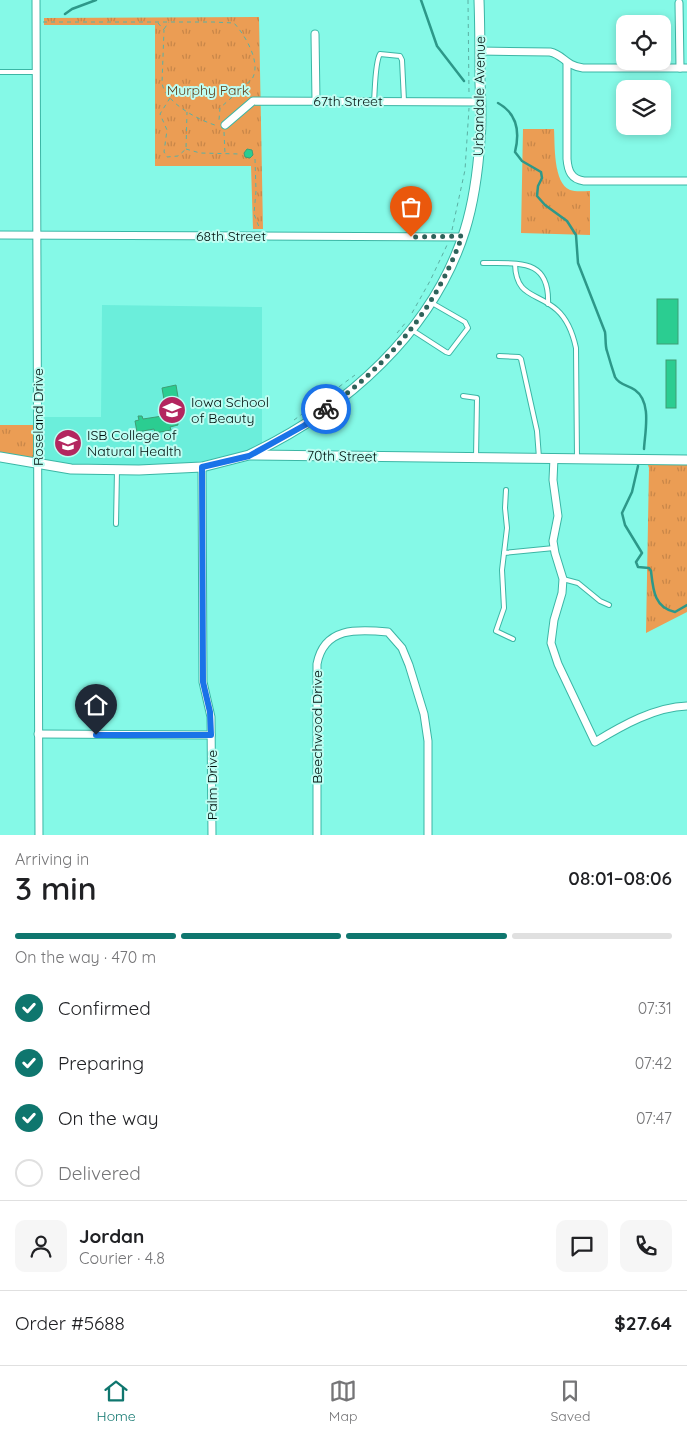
<!DOCTYPE html>
<meta charset="utf-8">
<style>
:root{--surface:#fff;--page:#f6f6f6;--text:#202124;--muted:#757577;--line:#e0e0e0;--accent:#0f766e}
body{margin:0;font-family:Quicksand,sans-serif;background:var(--page);color:var(--text);height:100vh;display:flex;flex-direction:column;font-size:19px;white-space:nowrap}
*{box-sizing:border-box;margin:0}
p{font-size:16px;color:var(--muted)}
.icon{flex:none;width:28px;height:28px;fill:none;stroke:currentColor;stroke-width:2;stroke-linecap:round;stroke-linejoin:round}
.map{position:relative;height:835px;overflow:hidden}
.side{display:flex;flex-direction:column;background:var(--surface);flex:1}
.side>*{flex:none}
.controls{position:absolute;left:616px;top:15px;display:grid;gap:10px}
.controls a{display:grid;place-items:center;width:55px;height:55px;border-radius:10px;background:var(--surface);box-shadow:0 2px 8px #0003;font-size:25px}
.pin{position:absolute;display:grid;place-items:center;width:42px;height:42px;color:#fff;margin:-51px -21px;border-radius:50% 50% 50% 0;rotate:-45deg;box-shadow:0 0 5px #0007}
.pin .icon{rotate:45deg}
.courier{position:absolute;display:grid;place-items:center;width:50px;height:50px;margin:-25px;border:4px solid #1a73e8;border-radius:50%;background:#fff;color:#222;box-shadow:0 1px 6px #0007}
.head em{font-style:normal;font-weight:600}
.head div{display:flex;flex-direction:column-reverse}
.head{display:flex;align-items:center;justify-content:space-between;height:85px;padding:0 15px}
h1{font-size:32px;font-weight:600;line-height:38px}
.bar{display:grid;grid-template-columns:repeat(4,1fr);gap:8px 5px;align-content:center;height:60px;padding:0 15px}
.bar i{height:6px;border-radius:4px;background:var(--line)}
.bar .active{background:var(--accent)}
.bar p{grid-column:span 4}
.line{display:flex;align-items:center;gap:12px;padding:0 15px;border-top:1px solid var(--line)}
.line div{flex:1}
.round{display:grid;place-items:center;flex:none;width:52px;height:52px;border-radius:10px;background:var(--page)}
ol{padding:0 15px;list-style:none}
li{display:flex;align-items:center;gap:15px;height:55px}
li p{margin-inline-start:auto}
li .icon{padding:5px;border-radius:50%;background:var(--accent);color:#fff;stroke-width:4}
li:last-child{color:var(--muted)}
li i{width:28px;height:28px;border:2px solid var(--line);border-radius:50%}
.dock{display:flex;justify-content:space-around;align-items:center;height:70px;border-top:1px solid var(--line);background:var(--surface);font-size:14px;color:var(--muted)}
.dock a{display:grid;justify-items:center;gap:2px}
.dock .active{color:var(--accent)}
.map>svg:first-child{display:block}
</style>
<div class="map">
<svg width="687" height="835" viewBox="0 0 687 835">
<defs>
<pattern id="park-tufts" width="24" height="20" patternUnits="userSpaceOnUse" patternTransform="scale(1.25)"><rect width="24" height="20" fill="#eb9d54"/><path d="M3 7l-1-3M5 7V3M7 7l1-3M15 17l-1-3M17 17v-4M19 17l1-3" fill="none" stroke="#c88648"/></pattern>
</defs>
<rect width="100%" height="100%" fill="#85f9e7"/>
<path fill="#6beedb" d="M 102,305 L 262,307 L 262,449 L 228,461 L 139,470 L 38,463 L 38,417 L 101,417 Z"/>
<g fill="url(#park-tufts)">
<path d="M 259,17 L 263,229 L 253,229 L 251,166 L 155,166 L 155,25 L 44,25 L 44,18 Z"/>
<path d="M 523,129 L 554,129 C 555,144 553,183 570,190 C 575,192 585,191 590,191 L 590,235 L 521,233 Z"/>
<path d="M 0,425 L 38,425 L 38,463 L 0,457 Z"/>
<path d="M 646,459 L 687,460 L 687,612 L 646,633 L 649,468 Z"/>
</g>
<g fill="none" stroke-linecap="round" stroke-linejoin="round">
<g stroke="#2d9889" stroke-width="2.5">
<path d="M 421,0 L 437,46 L 464,81"/>
<path d="M 65,14 L 72,9 L 96,0"/>
<path d="M 498,103 C 518,114 520,132 515,152 L 522,161 L 541,172 L 542,178 L 538,186 L 537,196 L 545,205 L 567,221 L 576,235 L 578,263 L 605,332 C 606,338 605,346 607,351 C 609,358 613,371 615,377 C 619,385 628,385 635,390 C 652,402 645,431 644,449"/>
<path d="M 638,466 L 632,492 L 622,513 L 625,525 L 642,553 L 636,562 L 638,567 L 649,568 L 651,571 C 653,589 654,608 675,612 L 687,605"/>
</g>
</g>
<g fill="#2bcd91" stroke="#3e9d74">
<path d="M 247,149 L 252,150 L 253,155 L 250,158 L 245,157 L 244,153 Z"/>
<rect x="657" y="299" width="21" height="45"/>
<rect x="666" y="360" width="10" height="48"/>
<path d="M 176,385 L 180,409 L 176,410 L 178,425 L 170,427 L 171,430 L 155,433 L 154,429 L 137,432 L 135,421 L 139,420 L 138,416 L 142,416 L 143,419 L 169,415 L 168,410 L 166,411 L 162,388 Z"/>
<rect x="56" y="439" width="24" height="9"/>
</g>
<g fill="none" stroke-linecap="round" stroke-linejoin="round">
<g stroke="#3bb6a5" stroke-width="6">
<g id="service">
<path d="M 0,72 L 36,72"/>
<path d="M 374,101 C 375,90 375,62 380,54 L 400,56 L 402,60 L 404,101"/>
<path d="M 483,263 C 517,264 550,257 548,304"/>
<path d="M 515,264 C 516,298 537,292 557,310 C 568,320 573,334 576,348 L 577,459"/>
<path d="M 412,330 L 446,352 L 449,353 L 468,328 L 465,322 L 432,303"/>
<path d="M 499,356 L 519,357 L 521,359 L 537,431 L 539,458"/>
<path d="M 463,396 L 477,398 L 476,458"/>
<path d="M 506,490 L 505,508 L 507,528 L 502,570 L 504,608 L 496,631 L 513,639"/>
<path d="M 116,524 L 117,470"/>
<path d="M 504,553 L 554,548"/>
<path d="M 563,579 L 578,583 L 600,601 L 609,605"/>
</g>
</g>
<g stroke="#3bb6a5" stroke-width="9">
<g id="minor">
<path d="M 36,0 L 39,835"/>
<path d="M 679,3 L 680,68"/>
<path d="M 315,34 L 316,101"/>
<path d="M 480,51 L 550,52 C 564,55 564,65 583,68 L 687,68"/>
<path d="M 567,63 L 567,159 C 568,171 571,179 584,181 L 687,181"/>
<path d="M 225,125 L 253,101 L 481,102"/>
<path d="M 0,235 L 462,237"/>
<path d="M 554,458 L 553,480 L 558,516 L 553,541 L 555,553 L 563,579 L 562,593 L 554,620 L 551,643 L 558,664 L 595,742 C 623,725 655,707 687,706"/>
<path d="M 202,467 L 203,682 L 211,717 L 212,835"/>
<path d="M 38,734 L 211,735"/>
<path d="M 317,835 L 317,664 C 324,627 357,629 388,632 L 402,648 L 409,665 L 424,714 L 428,741 L 428,835"/>
</g>
</g>
<g stroke="#3bb6a5" stroke-width="11">
<g id="tertiary">
<path d="M 251,454 C 345,409 433,332 465,230 C 474,201 478,170 480,140 C 482,121 481,102 480,83 C 480,56 480,28 479,0"/>
<path d="M 0,457 L 71,469 L 139,470 L 202,467 L 249,455 L 687,460"/>
</g>
</g>
<g stroke="#5bb0a3" stroke-width="1" stroke-dasharray="4 4" stroke-linecap="butt">
<path d="M 468,0 L 469,94"/>
<path d="M 43,22 L 213,22 L 234,23 C 245,35 262,63 252,79 L 220,108 L 219,120"/>
<path d="M 158,23 L 164,30 L 162,83 C 165,103 200,121 218,126"/>
<path d="M 164,29 L 169,22"/>
<path d="M 170,98 L 160,114 L 167,130 L 164,152 L 167,157 L 178,156 L 186,149 L 187,112"/>
<path d="M 224,132 L 225,154"/>
<path d="M 186,149 L 200,153 L 240,154"/>
<path d="M 255,159 L 256,191 L 254,214 L 259,227"/>
<path d="M 452,230 L 465,170 L 469,108"/>
<path d="M 412,313 L 430,281 L 448,243"/>
<path d="M 397,333 L 407,321"/>
<path d="M 294,420 L 355,375"/>
</g>
<use href="#service" stroke="#fff" stroke-width="4"/>
<use href="#minor" stroke="#fff" stroke-width="7"/>
<use href="#tertiary" stroke="#fff" stroke-width="9"/>
</g>
<g fill="none" stroke-linecap="round" stroke-linejoin="round">
<path stroke="#2f625a" stroke-width="5" stroke-dasharray="0 9" d="M 326,409 C 387,366 437,308 462,236 L 411,237"/>
<path stroke="#1a73e8" stroke-width="6" d="M 96,735 L 211,735 L 210,712 L 203,682 L 202,467 L 249,456 L 305,425 L 326,409"/>
</g>
<defs>
<g id="school-disc" transform="scale(1.4375)"><circle r="9.5" fill="#b3265f" stroke="#befdf2"/><path d="M0-5L7-2L0 1L-7-2ZM-4 1L0 2.5L4 1V4Q0 6-4 4Z" fill="#fff"/></g>
</defs>
<g fill-rule="evenodd">
<use href="#school-disc" x="172" y="410"/>
<use href="#school-disc" x="68" y="443"/>
</g>
<g text-anchor="middle" dominant-baseline="central" stroke-width="4" stroke-linejoin="round" paint-order="stroke">
<g font-size="14" fill="#643e18" stroke="#befdf2">
<text x="208" y="90">Murphy Park</text>
</g>
<g font-size="14" fill="#00110e" stroke="#befdf2">
<text transform="translate(479 96) rotate(-89)">Urbandale Avenue</text>
<text x="348" y="101">67th Street</text>
<text x="231" y="236">68th Street</text>
<text transform="translate(38 417) rotate(-90)">Roseland Drive</text>
<text transform="translate(342 456) rotate(1)">70th Street</text>
<text transform="translate(317 727) rotate(-90)">Beechwood Drive</text>
<text transform="translate(212 785) rotate(-90)">Palm Drive</text>
</g>
<g font-size="14" fill="#00110e" stroke="#befdf2" text-anchor="start">
<text x="191" y="402">Iowa School<tspan x="191" dy="16">of Beauty</tspan></text>
<text x="87" y="435">ISB College of<tspan x="87" dy="16">Natural Health</tspan></text>
</g>
</g>
</svg>
<div class="controls">
<a><svg class="icon" aria-label="locate" viewBox="0 0 24 24"><circle cx="12" cy="12" r="6"/><path d="M12 2v4M12 18v4M2 12h4M18 12h4"/></svg></a>
<a><svg class="icon" aria-label="layers" viewBox="0 0 24 24"><path d="M12 4l9 5-9 5-9-5zM3 14l9 5 9-5"/></svg></a>
</div>
<div class="pin" style="left:411px;top:237px;background:#ea580c"><svg class="icon" aria-label="bag" viewBox="0 0 24 24"><path d="M5 8h14l-1 12H6zM9 8a3 3 0 0 1 6 0"/></svg></div>
<div class="pin" style="left:96px;top:735px;background:#1f2937"><svg class="icon" aria-label="home" viewBox="0 0 24 24"><path d="M3 11l9-7 9 7M6 9v11h12V9"/></svg></div>
<div class="courier" style="left:326px;top:409px"><svg class="icon" aria-label="bike" viewBox="0 0 24 24"><circle cx="6" cy="16" r="4"/><circle cx="18" cy="16" r="4"/><path d="M6 16l4-8h5l3 8M10 8l3 8H6M13 5h3"/></svg></div>
</div>
<section class="side">
<div class="head"><div><h1>3 min</h1><p>Arriving in</p></div><em>08:01–08:06</em></div>
<div class="bar"><i class="active"></i><i class="active"></i><i class="active"></i><i></i><p>On the way · 470 m</p></div>
<ol>
<li><svg class="icon" aria-label="check" viewBox="0 0 24 24"><path d="M5 12l5 5 9-10"/></svg>Confirmed<p>07:31</p></li>
<li><svg class="icon" aria-label="check" viewBox="0 0 24 24"><path d="M5 12l5 5 9-10"/></svg>Preparing<p>07:42</p></li>
<li><svg class="icon" aria-label="check" viewBox="0 0 24 24"><path d="M5 12l5 5 9-10"/></svg>On the way<p>07:47</p></li>
<li><i></i>Delivered</li>
</ol>
<div class="line" style="height:90px"><a class="round"><svg class="icon" aria-label="person" viewBox="0 0 24 24"><circle cx="12" cy="8" r="4"/><path d="M4 21q1-7 8-7t8 7"/></svg></a><div><b>Jordan</b><p>Courier · 4.8</p></div><a class="round"><svg class="icon" aria-label="chat" viewBox="0 0 24 24"><path d="M4 5h16v11H9l-5 4z"/></svg></a><a class="round"><svg class="icon" aria-label="phone" viewBox="0 0 24 24"><path d="M5 4h4l2 5-3 2q2 4 5 5l2-3 5 2v4C11 20 4 13 5 4z"/></svg></a></div>
<div class="line" style="height:65px"><div>Order #5688</div><b>$27.64</b></div>
</section>
<nav class="dock">
<a class="active"><svg class="icon" aria-label="home" viewBox="0 0 24 24"><path d="M3 11l9-7 9 7M6 9v11h12V9"/></svg>Home</a>
<a><svg class="icon" aria-label="map" viewBox="0 0 24 24"><path d="M3 6l6-2 6 2 6-2v14l-6 2-6-2-6 2zM9 4v14M15 6v14"/></svg>Map</a>
<a><svg class="icon" aria-label="saved" viewBox="0 0 24 24"><path d="M7 4h10v16l-5-4-5 4z"/></svg>Saved</a>
</nav>
